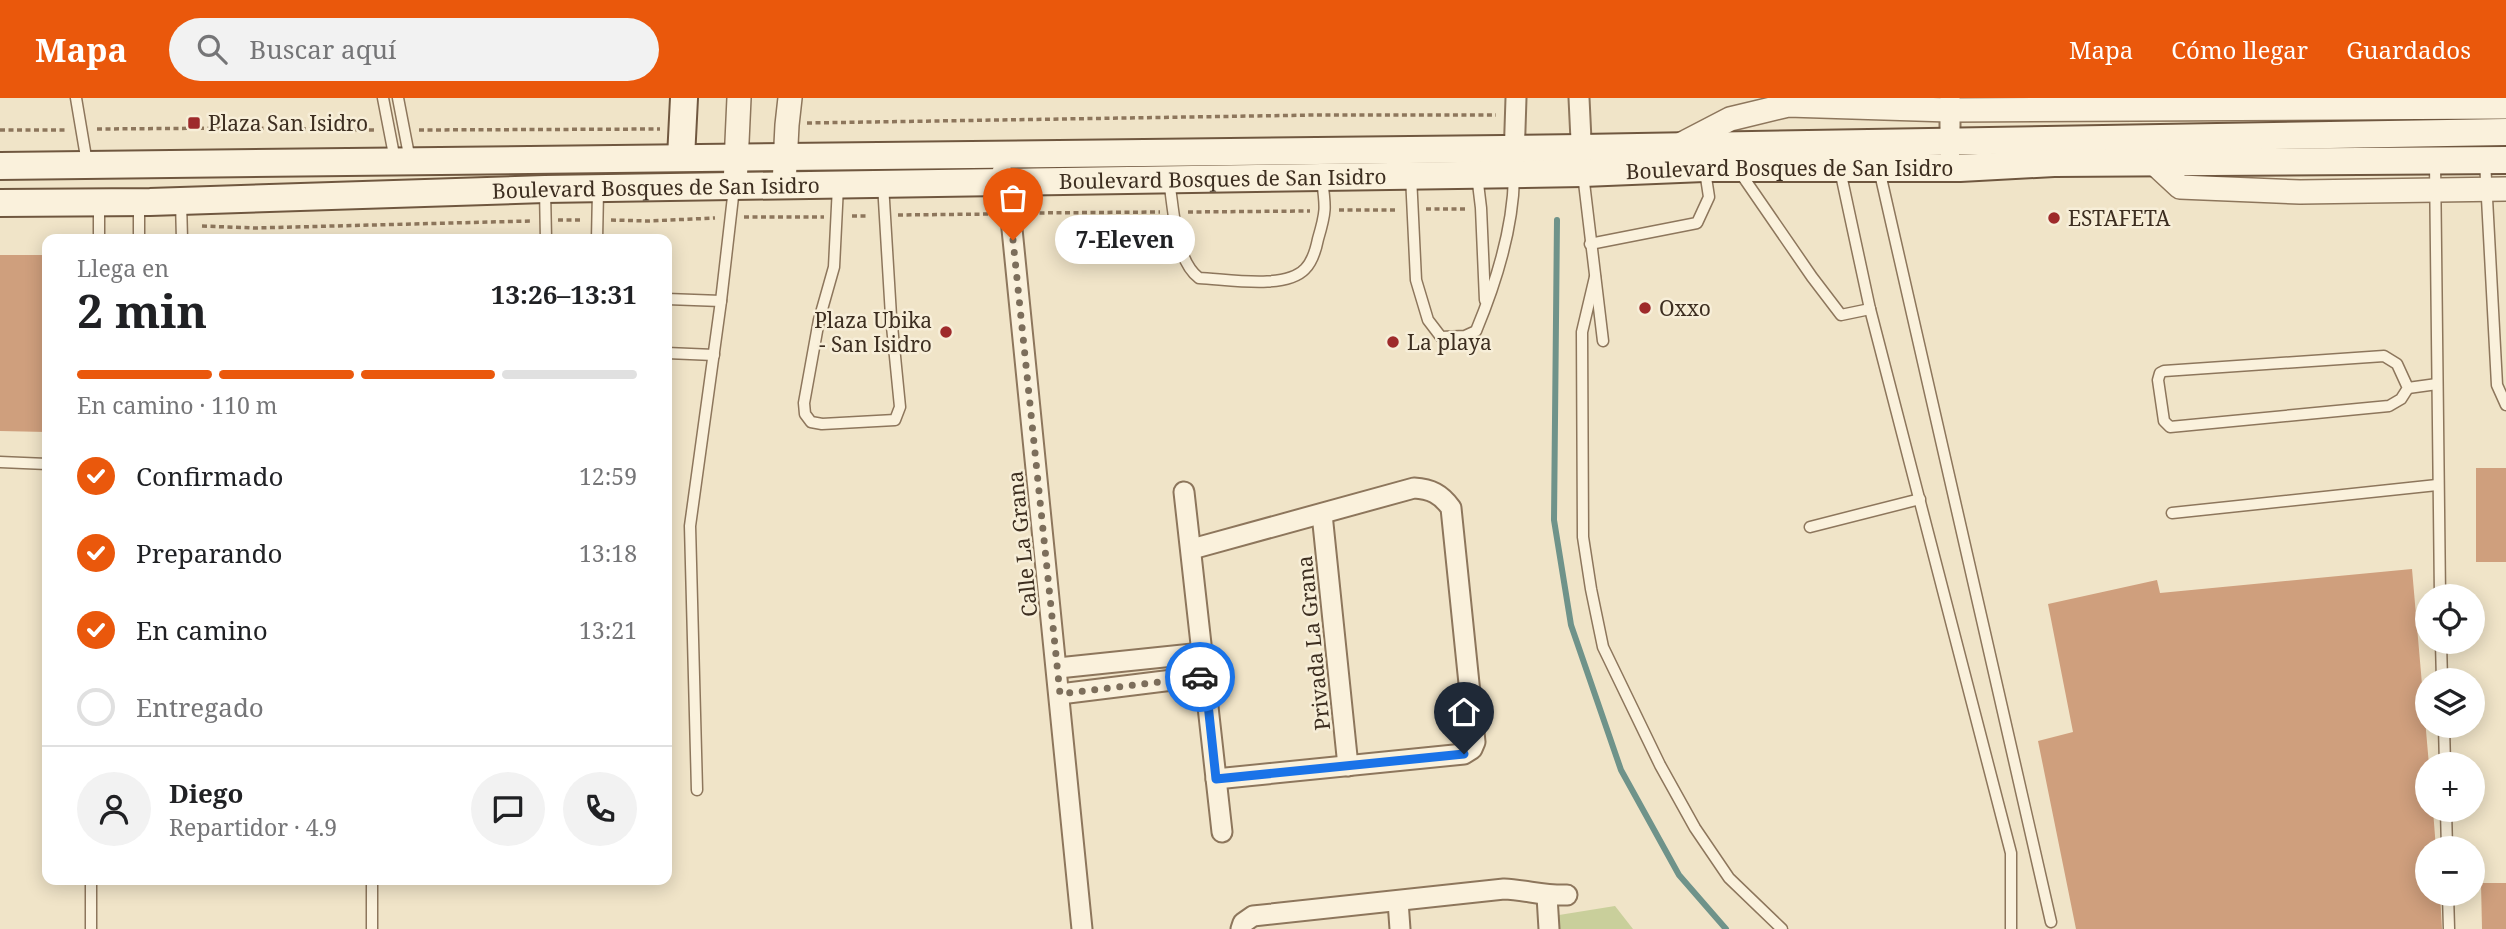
<!DOCTYPE html>
<html lang="es">
<meta charset="utf-8">
<style>
:root{--surface:#fff;--page:#f2f2f2;--text:#202124;--muted:#757577;--line:#e0e0e0;--accent:#ea580c}
body{margin:0;font-family:"Noto Serif",serif;background:var(--page);color:var(--text);height:100vh;display:flex;flex-direction:column;font-size:26px;white-space:nowrap}
*{box-sizing:border-box;margin:0}
p{font-size:23px;color:var(--muted)}
.icon{flex:none;width:38px;height:38px;fill:none;stroke:currentColor;stroke-width:2;stroke-linecap:round;stroke-linejoin:round}
.map{position:relative;flex:1;overflow:hidden}
.side{position:absolute;left:42px;top:136px;width:630px;height:651px;display:flex;flex-direction:column;background:var(--surface);border-radius:14px;box-shadow:0 4px 18px #0003}
.side>*{flex:none}
.tools{position:absolute;left:2415px;top:486px;display:grid;gap:14px}
.tools a{display:grid;place-items:center;width:70px;height:70px;border-radius:50%;background:var(--surface);box-shadow:0 4px 18px #0003;font-size:35px}
.pin{position:absolute;display:grid;place-items:center;width:60px;height:60px;color:#fff;margin:-72px -30px;border-radius:50% 50% 50% 0;rotate:-45deg;box-shadow:0 0 7px #0007}
.pin .icon{rotate:45deg}
.courier{position:absolute;display:grid;place-items:center;width:70px;height:70px;margin:-35px;border:5px solid #1a73e8;border-radius:50%;background:#fff;color:#222;box-shadow:0 2px 9px #0007}
.bubble{position:absolute;height:49px;border-radius:24px;background:var(--surface);box-shadow:0 4px 18px #0003;font-size:23px;font-weight:700;line-height:49px;text-align:center}
.summary em{font-style:normal;font-weight:700}
.summary div{display:flex;flex-direction:column-reverse}
.summary{display:flex;align-items:center;justify-content:space-between;height:119px;padding:0 35px}
h1{font-size:46px;font-weight:700;line-height:52px}
.bar{display:grid;grid-template-columns:repeat(4,1fr);gap:10px 7px;align-content:center;height:84px;padding:0 35px}
.bar i{height:9px;border-radius:5px;background:var(--line)}
.bar .current{background:var(--accent)}
.bar p{grid-column:span 4}
.line{display:flex;align-items:center;gap:18px;padding:0 35px;border-top:2px solid var(--line)}
.line div{flex:1}
.round{display:grid;place-items:center;flex:none;width:74px;height:74px;border-radius:37px;background:var(--page)}
ol{padding:0 35px;list-style:none}
li{display:flex;align-items:center;gap:21px;height:77px}
li p{margin-inline-start:auto}
li .icon{padding:7px;border-radius:50%;background:var(--accent);color:#fff;stroke-width:4}
li:last-child{color:var(--muted)}
li i{width:38px;height:38px;border:4px solid var(--line);border-radius:50%}
header{display:flex;align-items:center;gap:42px;box-sizing:border-box;height:98px;padding:0 35px;background:var(--accent);color:#fff}
header strong{font-size:33px}
nav{display:flex;gap:38px;margin-inline-start:auto;font-size:24px}
.search{width:490px;height:63px;background:var(--page);display:flex;align-items:center;gap:18px;box-sizing:border-box;padding:0 24px;border-radius:38px;color:var(--muted);font-size:26px}
.map>svg:first-child{display:block}
</style>
<header>
<strong>Mapa</strong>
<div class="search"><svg class="icon" aria-label="search" viewBox="0 0 24 24"><circle cx="10" cy="10" r="6"/><path d="M15 15l6 6"/></svg>Buscar aquí</div>
<nav><a>Mapa</a><a>Cómo llegar</a><a>Guardados</a></nav>
</header>
<div class="map">
<svg width="2506" height="831" viewBox="0 0 2506 831">
<rect width="100%" height="100%" fill="#f0e4c8"/>
<path fill="#c9cf9b" d="M 1615,808 L 1633,831 L 1560,831 L 1559,817 Z"/>
<g fill="none" stroke-linecap="round" stroke-linejoin="round">
<path stroke="#6f938a" stroke-width="6" d="M 1557,122 L 1554,422 L 1571,527 L 1621,672 L 1679,777 L 1726,831"/>
</g>
<g fill="#cf9f7d">
<path d="M 0,157 L 47,157 L 47,334 L 0,333 Z"/>
<rect x="2476" y="370" width="30" height="94"/>
<path d="M 2412,471 L 2429,667 L 2427,712 L 2433,712 L 2436,751 L 2427,751 L 2427,796 L 2440,796 L 2442,831 L 2076,831 L 2038,643 L 2073,634 L 2048,506 L 2157,482 L 2160,495 Z"/>
<path d="M 2481,785 L 2506,785 L 2506,831 L 2482,831 Z"/>
</g>
<g fill="none" stroke-linecap="round" stroke-linejoin="round">
<g stroke="#8d765c" stroke-width="13">
<g id="service">
<path d="M 76,0 L 87,65"/>
<path d="M 383,0 L 395,62"/>
<path d="M 398,0 L 410,62"/>
<path d="M 2485,63 L 2497,287 L 2506,307"/>
<path d="M 2435,64 L 2440,499"/>
<path d="M 1879,71 L 2051,824"/>
<path d="M 1840,72 L 1870,211 L 2011,755 L 2011,831"/>
<path d="M 1739,73 L 1812,179 L 1841,217 L 1870,211"/>
<path d="M 1583,76 L 1603,243"/>
<path d="M 1477,77 L 1481,110 L 1485,202"/>
<path d="M 1411,78 L 1416,182 L 1428,222 L 1441,239 L 1465,238 L 1476,233 C 1496,185 1513,130 1514,79"/>
<path d="M 1169,83 C 1174,112 1175,162 1199,180 C 1227,181 1285,192 1305,171 C 1313,163 1316,151 1318,141 C 1326,114 1326,110 1322,82"/>
<path d="M 838,88 L 834,169 L 819,222 L 804,305 L 805,316 L 811,324 L 822,326 L 895,322 L 900,309 L 891,218 L 883,86"/>
<path d="M 545,92 L 546,142"/>
<path d="M 181,103 L 182,142"/>
<path d="M 99,107 L 99,142"/>
<path d="M 139,142 L 139,104"/>
<path d="M 597,142 L 598,93"/>
<path d="M 1590,146 L 1697,125 L 1709,99 L 1705,73"/>
<path d="M 1595,179 L 1582,234 L 1583,439 L 1591,491 L 1603,549 L 1660,667 L 1695,730 L 1729,780 L 1782,831"/>
<path d="M 667,201 L 721,203"/>
<path d="M 667,255 L 714,257"/>
<path d="M 2384,258 L 2397,266 L 2408,290 L 2401,301 L 2389,308 L 2170,329 L 2164,323 L 2158,282 L 2160,275 L 2164,273 Z"/>
<path d="M 2408,290 L 2437,286"/>
<path d="M 0,364 L 47,366"/>
<path d="M 2172,415 L 2437,387"/>
<path d="M 1810,429 L 1920,401"/>
<path d="M 2441,544 L 2442,583"/>
<path d="M 2444,628 L 2445,667"/>
<path d="M 697,692 L 690,428 L 721,203 L 734,90"/>
<path d="M 2446,712 L 2447,751"/>
<path d="M 372,782 L 372,831"/>
<path d="M 2448,796 L 2449,831"/>
<path d="M 91,831 L 91,782"/>
</g>
</g>
<g stroke="#8d765c" stroke-width="23">
<g id="minor">
<path d="M 1579,0 L 1582,63"/>
<path d="M 1950,0 L 1950,54"/>
<path d="M 1514,62 L 1516,0"/>
<path d="M 1002,74 L 1010,111 L 1082,831"/>
<path d="M 1184,394 L 1222,734"/>
<path d="M 1322,416 L 1348,668"/>
<path d="M 1192,451 L 1414,390 C 1431,391 1441,396 1451,410 L 1475,644 L 1472,651 L 1464,656 L 1216,681"/>
<path d="M 1058,570 L 1202,555"/>
<path d="M 1060,596 L 1205,578"/>
<path d="M 1547,798 L 1549,831"/>
<path d="M 1398,803 L 1400,831"/>
<path d="M 1241,831 L 1243,825 L 1253,818 L 1504,791 C 1526,792 1545,798 1567,797"/>
</g>
</g>
<g stroke="#8d765c" stroke-width="26">
<g id="tertiary">
<path d="M 1678,48 L 1730,21 L 1788,7 L 1949,12 L 2506,9"/>
<path d="M 2153,64 L 2180,89 L 2300,94 L 2506,91"/>
<path d="M 784,87 L 787,27 L 790,0"/>
<path d="M 735,88 L 739,0"/>
</g>
</g>
<g stroke="#6f573f" stroke-width="30">
<g id="secondary">
<path d="M 681,60 L 684,0"/>
<path d="M 0,68 L 1581,50 L 2506,34"/>
<path id="s1" d="M 0,105 L 150,104 L 545,91 L 1583,75 L 1704,70 L 1960,70 L 2054,65 L 2506,62"/>
</g>
</g>
<g stroke="#8d765c" stroke-width="3.5" stroke-dasharray="5 3.5" stroke-linecap="butt">
<path d="M 807,25 L 1316,17 L 1496,17"/>
<path d="M 97,31 L 238,30 L 376,32"/>
<path d="M 0,32 L 68,32"/>
<path d="M 419,32 L 660,31"/>
<path d="M 1426,111 L 1468,111"/>
<path d="M 1339,112 L 1398,112"/>
<path d="M 1188,114 L 1310,113"/>
<path d="M 1031,115 L 1160,114"/>
<path d="M 898,117 L 992,116"/>
<path d="M 852,118 L 869,118"/>
<path d="M 744,119 L 824,119"/>
<path d="M 558,122 L 582,122"/>
<path d="M 611,122 L 648,123 L 715,120"/>
<path d="M 202,128 L 255,130 L 530,123"/>
</g>
<use href="#service" stroke="#faf1dc" stroke-width="10"/>
<use href="#minor" stroke="#faf1dc" stroke-width="19"/>
<use href="#tertiary" stroke="#faf1dc" stroke-width="23"/>
<use href="#secondary" stroke="#faf1dc" stroke-width="26"/>
</g>
<g fill="none" stroke-linecap="round" stroke-linejoin="round">
<path stroke="#7c6e5b" stroke-width="7" stroke-dasharray="0 12.6" d="M 1013,142 L 1060,596 L 1200,579"/>
<path stroke="#1a73e8" stroke-width="9" d="M 1200,579 L 1205,578 L 1216,681 L 1464,656"/>
</g>
<g fill="#9e2a2b" stroke="#f7eed8" stroke-width="2.5">
<rect x="187" y="18" width="14" height="14" rx="3.5"/>
<circle cx="2054" cy="120" r="7"/>
<circle cx="1645" cy="210" r="7"/>
<circle cx="946" cy="234" r="7"/>
<circle cx="1393" cy="244" r="7"/>
</g>
<g text-anchor="middle" dominant-baseline="central" stroke-width="5" stroke-linejoin="round" paint-order="stroke">
<g font-size="21" fill="#3d2e20" stroke="#f7eed8" text-anchor="start">
<text x="208" y="25">Plaza San Isidro</text>
<text x="2068" y="120">ESTAFETA</text>
<text x="1659" y="210">Oxxo</text>
<text x="932" y="222" text-anchor="end">Plaza Ubika<tspan x="932" dy="24">- San Isidro</tspan></text>
<text x="1407" y="244">La playa</text>
</g>
<g font-size="21" fill="#3d2e20" stroke="#f7eed8">
<text stroke="none"><textPath href="#s1" startOffset="1790">Boulevard Bosques de San Isidro</textPath></text>
<text stroke="none"><textPath href="#s1" startOffset="1223">Boulevard Bosques de San Isidro</textPath></text>
<text stroke="none"><textPath href="#s1" startOffset="656">Boulevard Bosques de San Isidro</textPath></text>
<text transform="translate(1022 446) rotate(-96)">Calle La Grana</text>
<text transform="translate(1313 545) rotate(-96)">Privada La Grana</text>
</g>
</g>
</svg>
<div class="tools">
<a><svg class="icon" aria-label="locate" viewBox="0 0 24 24"><circle cx="12" cy="12" r="6"/><path d="M12 2v4M12 18v4M2 12h4M18 12h4"/></svg></a>
<a><svg class="icon" aria-label="layers" viewBox="0 0 24 24"><path d="M12 4l9 5-9 5-9-5zM3 14l9 5 9-5"/></svg></a>
<a>+</a>
<a>−</a>
</div>
<div class="pin" style="left:1013px;top:142px;background:#ea580c"><svg class="icon" aria-label="bag" viewBox="0 0 24 24"><path d="M5 8h14l-1 12H6zM9 8a3 3 0 0 1 6 0"/></svg></div>
<div class="pin" style="left:1464px;top:656px;background:#1f2937"><svg class="icon" aria-label="home" viewBox="0 0 24 24"><path d="M3 11l9-7 9 7M6 9v11h12V9"/></svg></div>
<div class="courier" style="left:1200px;top:579px"><svg class="icon" aria-label="car" viewBox="0 0 24 24"><path d="M5 17H2v-5l4-1 3-4h7l3 4 3 1v5h-3M9 17h6M6 11h13"/><circle cx="7" cy="17" r="2"/><circle cx="17" cy="17" r="2"/></svg></div>
<div class="bubble" style="left:1055px;top:117px;width:140px">7-Eleven</div>
<section class="side">
<div class="summary"><div><h1>2 min</h1><p>Llega en</p></div><em>13:26–13:31</em></div>
<div class="bar"><i class="current"></i><i class="current"></i><i class="current"></i><i></i><p>En camino · 110 m</p></div>
<ol>
<li><svg class="icon" aria-label="check" viewBox="0 0 24 24"><path d="M5 12l5 5 9-10"/></svg>Confirmado<p>12:59</p></li>
<li><svg class="icon" aria-label="check" viewBox="0 0 24 24"><path d="M5 12l5 5 9-10"/></svg>Preparando<p>13:18</p></li>
<li><svg class="icon" aria-label="check" viewBox="0 0 24 24"><path d="M5 12l5 5 9-10"/></svg>En camino<p>13:21</p></li>
<li><i></i>Entregado</li>
</ol>
<div class="line" style="height:126px"><a class="round"><svg class="icon" aria-label="person" viewBox="0 0 24 24"><circle cx="12" cy="8" r="4"/><path d="M4 21q1-7 8-7t8 7"/></svg></a><div><b>Diego</b><p>Repartidor · 4.9</p></div><a class="round"><svg class="icon" aria-label="chat" viewBox="0 0 24 24"><path d="M4 5h16v11H9l-5 4z"/></svg></a><a class="round"><svg class="icon" aria-label="phone" viewBox="0 0 24 24"><path d="M5 4h4l2 5-3 2q2 4 5 5l2-3 5 2v4C11 20 4 13 5 4z"/></svg></a></div>
</section>
</div>
